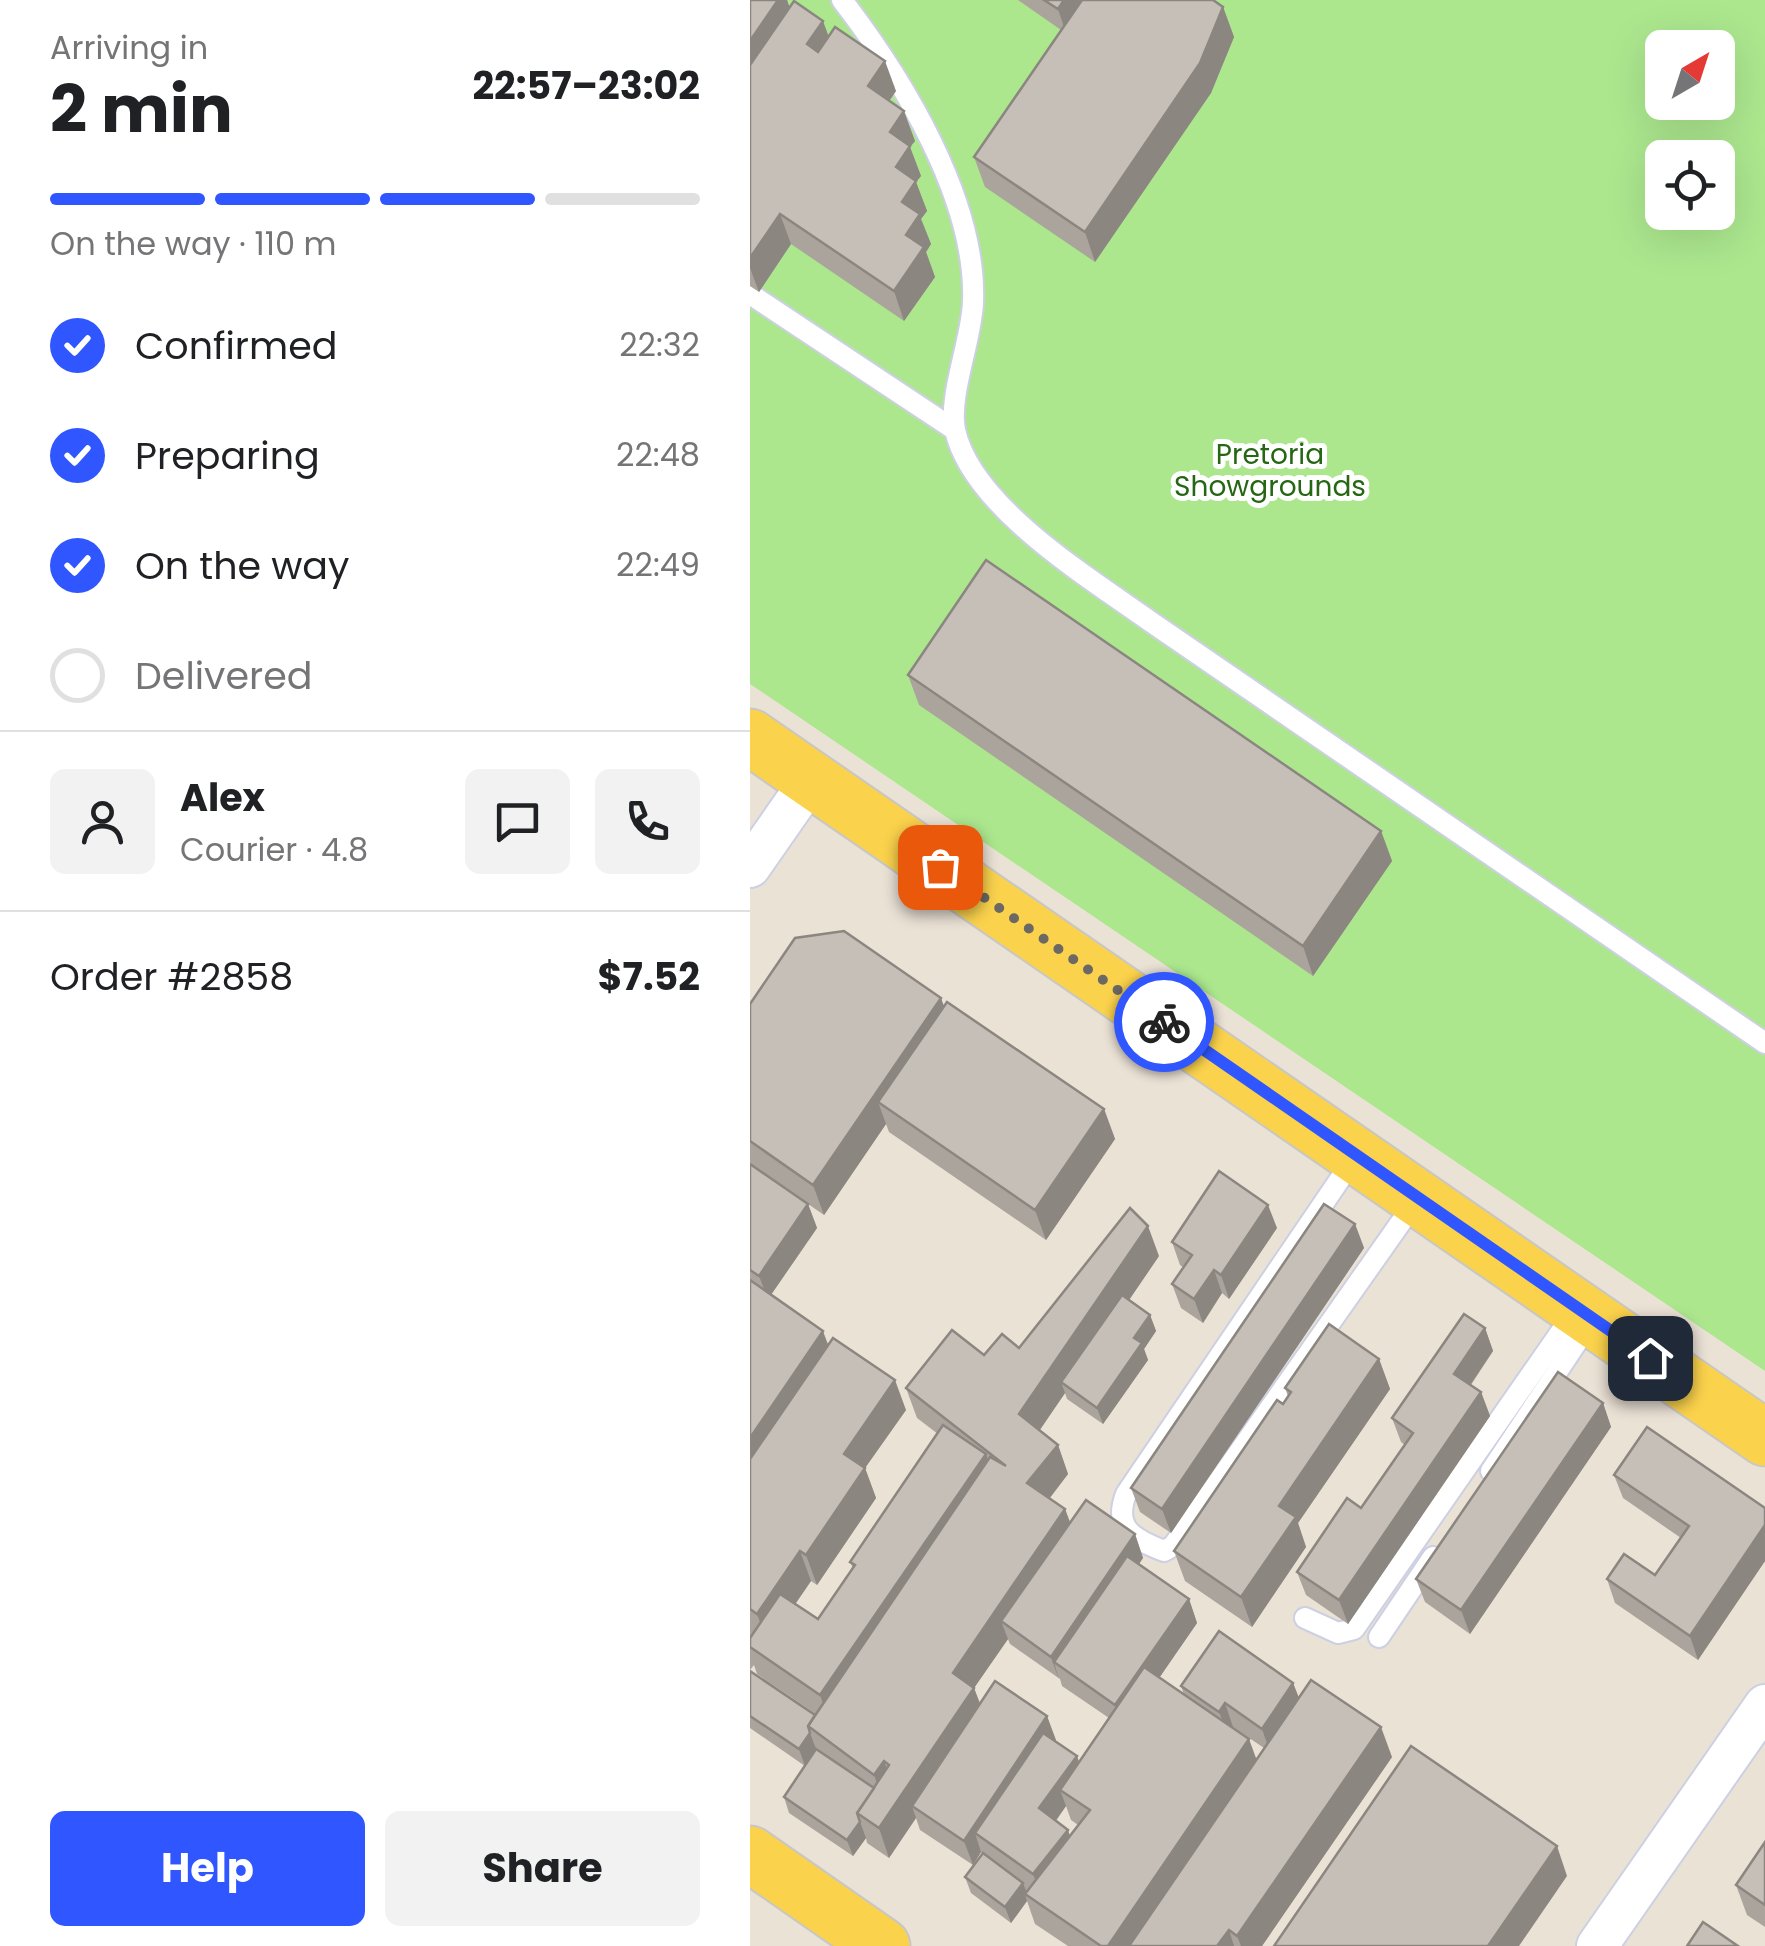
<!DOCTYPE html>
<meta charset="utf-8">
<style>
:root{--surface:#fff;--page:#f2f2f2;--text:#202124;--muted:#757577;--line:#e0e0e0;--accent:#3056ff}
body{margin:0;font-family:Poppins,sans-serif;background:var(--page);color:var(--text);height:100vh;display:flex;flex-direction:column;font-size:38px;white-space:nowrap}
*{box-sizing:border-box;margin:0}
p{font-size:32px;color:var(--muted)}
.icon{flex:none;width:55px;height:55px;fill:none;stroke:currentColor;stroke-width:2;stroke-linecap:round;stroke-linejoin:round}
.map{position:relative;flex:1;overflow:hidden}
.drawer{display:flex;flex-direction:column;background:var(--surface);width:750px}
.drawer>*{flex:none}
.needle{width:65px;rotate:39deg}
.controls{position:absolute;left:895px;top:30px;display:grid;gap:20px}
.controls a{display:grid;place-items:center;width:90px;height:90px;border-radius:15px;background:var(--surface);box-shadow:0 10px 40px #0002;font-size:50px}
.pin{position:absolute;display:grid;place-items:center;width:85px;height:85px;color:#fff;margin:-42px;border-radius:20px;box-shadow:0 5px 15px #0006}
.courier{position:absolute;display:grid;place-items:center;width:100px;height:100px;margin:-50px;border:8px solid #3056ff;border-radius:50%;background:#fff;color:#222;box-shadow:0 2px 12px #0007}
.overview em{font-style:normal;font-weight:700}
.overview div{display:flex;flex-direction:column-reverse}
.overview{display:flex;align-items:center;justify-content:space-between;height:170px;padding:0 50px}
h1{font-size:65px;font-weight:700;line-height:75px}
.bar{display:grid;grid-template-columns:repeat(4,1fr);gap:15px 10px;align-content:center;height:120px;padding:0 50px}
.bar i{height:12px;border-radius:8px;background:var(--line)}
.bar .selected{background:var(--accent)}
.bar p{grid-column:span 4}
.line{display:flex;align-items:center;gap:25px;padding:0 50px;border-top:2px solid var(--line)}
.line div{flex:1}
.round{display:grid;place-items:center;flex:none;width:105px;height:105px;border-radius:15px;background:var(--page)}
ol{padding:0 50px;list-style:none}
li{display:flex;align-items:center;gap:30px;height:110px}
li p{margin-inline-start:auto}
li .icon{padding:10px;border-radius:50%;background:var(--accent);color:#fff;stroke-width:4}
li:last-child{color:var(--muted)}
li i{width:55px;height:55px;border:5px solid var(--line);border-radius:50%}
.action{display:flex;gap:20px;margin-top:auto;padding:20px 50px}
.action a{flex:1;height:115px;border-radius:15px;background:var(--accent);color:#fff;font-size:40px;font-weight:700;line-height:115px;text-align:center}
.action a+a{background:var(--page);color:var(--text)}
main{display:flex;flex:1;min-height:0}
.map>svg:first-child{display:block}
</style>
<main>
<section class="drawer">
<div class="overview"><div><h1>2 min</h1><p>Arriving in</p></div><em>22:57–23:02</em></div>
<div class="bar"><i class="selected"></i><i class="selected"></i><i class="selected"></i><i></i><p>On the way · 110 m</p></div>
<ol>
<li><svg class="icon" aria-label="check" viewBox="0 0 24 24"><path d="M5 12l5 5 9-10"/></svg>Confirmed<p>22:32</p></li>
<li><svg class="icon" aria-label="check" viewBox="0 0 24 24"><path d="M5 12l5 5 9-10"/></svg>Preparing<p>22:48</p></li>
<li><svg class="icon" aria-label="check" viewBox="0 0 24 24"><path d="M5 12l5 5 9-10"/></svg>On the way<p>22:49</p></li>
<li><i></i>Delivered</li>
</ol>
<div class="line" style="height:180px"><a class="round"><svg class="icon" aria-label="person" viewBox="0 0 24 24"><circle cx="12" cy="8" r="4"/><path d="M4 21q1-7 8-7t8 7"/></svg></a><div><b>Alex</b><p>Courier · 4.8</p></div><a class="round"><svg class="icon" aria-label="chat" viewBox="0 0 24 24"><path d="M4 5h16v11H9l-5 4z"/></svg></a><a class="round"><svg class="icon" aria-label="phone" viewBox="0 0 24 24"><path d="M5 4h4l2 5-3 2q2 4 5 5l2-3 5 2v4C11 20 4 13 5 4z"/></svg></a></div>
<div class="line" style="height:130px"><div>Order #2858</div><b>$7.52</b></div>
<div class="action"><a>Help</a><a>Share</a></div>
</section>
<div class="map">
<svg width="1015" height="1946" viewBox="0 0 1015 1946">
<rect width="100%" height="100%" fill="#ebe2d6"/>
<path fill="#ace78e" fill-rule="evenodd" d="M 0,0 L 1015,0 L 1015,1371 L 0,684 ZM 912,48 L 968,48 L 968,102 L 912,102 ZM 912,158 L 968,158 L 968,212 L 912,212 Z"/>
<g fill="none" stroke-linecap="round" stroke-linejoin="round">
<g stroke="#ccd0e2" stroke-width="24">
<g id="service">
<path d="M 92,0 C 152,78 227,200 223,302 C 222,339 198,396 205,430 C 222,508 343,580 404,624 L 1015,1043"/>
<path d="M 0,294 L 205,430"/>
<path d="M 605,1157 L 376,1494 C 363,1528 383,1539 414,1551 L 423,1546 L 668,1198"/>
<path d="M 741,1471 L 841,1321"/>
<path d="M 555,1618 L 588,1633 L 604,1629 L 826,1310"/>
<path d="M 629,1637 L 683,1557"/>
</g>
</g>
<g stroke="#ccd0e2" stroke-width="44">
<g id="minor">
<path d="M 0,867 L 62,778"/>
<path d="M 847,1946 L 1015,1705"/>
</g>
</g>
<g stroke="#c7c7c7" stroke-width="59">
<g id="primary">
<path d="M 0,737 L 1015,1438"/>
<path d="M 0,1854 L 132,1946"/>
</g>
</g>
<use href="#service" stroke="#fff" stroke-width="20"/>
<use href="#minor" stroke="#fff" stroke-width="40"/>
<use href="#primary" stroke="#fbd24c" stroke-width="55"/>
</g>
<g fill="#aaa49d" fill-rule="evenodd">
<path d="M 0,0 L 37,0 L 39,8 L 79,37 L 146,91 L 139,101 L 165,141 L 160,147 L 171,176 L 166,182 L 177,211 L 171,219 L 181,244 L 176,252 L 185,277 L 154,321 L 41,244 L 9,292 L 0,286 Z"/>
<path d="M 268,0 L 463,0 L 473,7 L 484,37 L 461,93 L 345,262 L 235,187 L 224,157 L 311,30 Z"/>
<path d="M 158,675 L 631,831 L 642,861 L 563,976 L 169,705 Z"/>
<path d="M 0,1004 L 194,1006 L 354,1109 L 365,1139 L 296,1240 L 139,1132 L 136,1124 L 74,1215 L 0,1164 Z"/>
<path d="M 0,1164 L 58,1204 L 67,1228 L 21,1295 L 156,1410 L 115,1468 L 126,1498 L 67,1585 L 61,1581 L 45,1604 L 68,1619 L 103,1568 L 100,1562 L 188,1434 L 167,1418 L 156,1388 L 234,1355 L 269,1348 L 409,1256 L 379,1300 L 400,1315 L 406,1331 L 394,1349 L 398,1360 L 353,1424 L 317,1399 L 315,1393 L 290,1430 L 308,1445 L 318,1474 L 300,1498 L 315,1509 L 320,1522 L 385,1534 L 393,1558 L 389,1564 L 439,1599 L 447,1623 L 409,1678 L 434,1695 L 431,1686 L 543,1683 L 549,1698 L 642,1757 L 512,1946 L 318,1946 L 285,1924 L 277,1901 L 261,1923 L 221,1893 L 215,1877 L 232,1854 L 231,1852 L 223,1865 L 170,1830 L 166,1818 L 139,1858 L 117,1843 L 116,1838 L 103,1856 L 39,1813 L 34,1797 L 55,1766 L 0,1728 L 0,1671 L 66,1714 L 7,1674 L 4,1665 L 0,1670 ZM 258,1639 L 260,1644 L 310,1679 L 312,1686 L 359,1718 L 329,1763 L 305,1741 L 297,1716 L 230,1703 L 224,1688 ZM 483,1727 L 514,1748 L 507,1760 L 483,1728 ZM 316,1806 L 321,1820 L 328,1825 L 320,1836 L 306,1821 Z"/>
<path d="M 605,1224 L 614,1248 L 421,1533 L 390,1512 L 381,1488 Z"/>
<path d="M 527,1228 L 479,1299 L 472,1293 L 453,1323 L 431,1308 L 422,1284 L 434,1268 L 430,1265 L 422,1242 Z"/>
<path d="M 735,1328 L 743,1351 L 721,1385 L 731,1392 L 740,1416 L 598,1624 L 556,1595 L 547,1572 L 611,1508 L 655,1445 L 651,1442 L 642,1418 Z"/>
<path d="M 629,1359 L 640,1389 L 548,1523 L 556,1547 L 502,1627 L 435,1581 L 424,1551 L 533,1404 L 538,1396 L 535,1388 Z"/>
<path d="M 853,1403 L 861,1427 L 720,1634 L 675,1602 L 666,1579 Z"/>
<path d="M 864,1475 L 1015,1508 L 1015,1561 L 948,1660 L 865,1603 L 857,1579 L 905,1575 L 931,1538 L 873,1498 Z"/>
<path d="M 1015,1842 L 1015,1927 L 997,1915 L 986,1885 Z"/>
</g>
<g fill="#8b8680">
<path d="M 28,0 L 37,0 L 45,22 L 0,87 L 0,41 Z"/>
<path d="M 314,0 L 339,0 L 316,33 L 308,9 Z"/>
<path d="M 473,7 L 484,37 L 461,93 L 345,262 L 335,232 Z"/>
<path d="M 73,21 L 84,51 L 68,74 L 57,44 Z"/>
<path d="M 135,61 L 146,91 L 129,116 L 118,86 Z"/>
<path d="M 154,111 L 165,141 L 160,147 L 171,176 L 166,182 L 177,211 L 171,219 L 181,244 L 176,252 L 185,277 L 154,321 L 144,291 L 156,235 L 140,132 Z"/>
<path d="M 30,214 L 41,244 L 9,292 L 0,268 L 0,258 Z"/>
<path d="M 631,831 L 642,861 L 563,976 L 553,946 Z"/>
<path d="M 191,998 L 202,1028 L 128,1102 L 136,1124 L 74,1215 L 63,1185 Z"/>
<path d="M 354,1109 L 365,1139 L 296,1240 L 285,1210 Z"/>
<path d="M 58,1204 L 67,1228 L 18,1299 L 9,1276 Z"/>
<path d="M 518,1205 L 527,1228 L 479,1299 L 471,1275 Z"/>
<path d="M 605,1224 L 614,1248 L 421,1533 L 412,1509 Z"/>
<path d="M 398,1226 L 409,1256 L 319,1388 L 311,1382 L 315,1393 L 280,1444 L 269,1414 Z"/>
<path d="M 464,1270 L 472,1293 L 453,1323 L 444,1299 Z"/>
<path d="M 400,1315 L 406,1331 L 394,1349 L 398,1360 L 353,1424 L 347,1408 L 384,1338 Z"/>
<path d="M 735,1328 L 743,1351 L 712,1397 L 704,1374 Z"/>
<path d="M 73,1331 L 84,1361 L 0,1484 L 0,1438 Z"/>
<path d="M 629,1359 L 640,1389 L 548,1523 L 556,1547 L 502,1627 L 491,1597 L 529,1506 Z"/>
<path d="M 145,1380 L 156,1410 L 115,1468 L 126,1498 L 67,1585 L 56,1555 L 94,1454 Z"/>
<path d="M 731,1392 L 740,1416 L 598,1624 L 589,1600 Z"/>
<path d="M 853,1403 L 861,1427 L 720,1634 L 711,1610 Z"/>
<path d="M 308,1445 L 318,1474 L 288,1513 L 277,1483 Z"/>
<path d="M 236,1454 L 246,1484 L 81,1725 L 70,1695 Z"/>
<path d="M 315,1509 L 326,1539 L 251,1621 L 258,1639 L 224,1688 L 235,1718 L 162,1806 L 166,1818 L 139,1858 L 129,1828 L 203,1673 Z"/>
<path d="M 1015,1525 L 1015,1561 L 948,1660 L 940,1636 Z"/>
<path d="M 385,1534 L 393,1558 L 316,1671 L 304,1662 L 309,1680 L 301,1657 Z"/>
<path d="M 50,1551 L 61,1581 L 18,1644 L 7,1614 Z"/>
<path d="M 439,1599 L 447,1623 L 374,1729 L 365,1705 Z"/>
<path d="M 543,1683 L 552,1706 L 520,1752 L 512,1729 Z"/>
<path d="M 475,1703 L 483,1727 L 478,1735 L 469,1712 Z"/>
<path d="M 297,1716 L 306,1740 L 238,1842 L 225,1833 L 231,1852 L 223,1865 L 214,1841 Z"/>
<path d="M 631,1727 L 642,1757 L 512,1946 L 491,1946 L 487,1936 Z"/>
<path d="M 60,1733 L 66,1749 L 55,1766 L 49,1749 Z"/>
<path d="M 499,1739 L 510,1769 L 389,1946 L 358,1946 Z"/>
<path d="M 327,1756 L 335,1779 L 310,1790 L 316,1806 L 298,1831 L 289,1808 Z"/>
<path d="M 134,1761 L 145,1791 L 135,1805 L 124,1775 Z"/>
<path d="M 110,1822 L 116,1838 L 103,1856 L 97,1840 Z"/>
<path d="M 318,1830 L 326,1854 L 292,1897 L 283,1874 Z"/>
<path d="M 807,1846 L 817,1876 L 769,1946 L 738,1946 Z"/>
<path d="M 273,1883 L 278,1896 L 275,1894 L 277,1901 L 261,1923 L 255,1907 Z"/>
<path d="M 479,1930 L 484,1946 L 467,1946 Z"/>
</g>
<g fill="#c6bfb7" stroke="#8b8680" stroke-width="2.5">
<path d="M 0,0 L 28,0 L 0,41 Z"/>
<path d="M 294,0 L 314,0 L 308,9 Z"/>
<path d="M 332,0 L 463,0 L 473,7 L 450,63 L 335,232 L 224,157 Z"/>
<path d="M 44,1 L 73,21 L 57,44 L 68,52 L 85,27 L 135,61 L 118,86 L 154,111 L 140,132 L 160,146 L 146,167 L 166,181 L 152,202 L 170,214 L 156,235 L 174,247 L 144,291 L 30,214 L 0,258 L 0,65 Z"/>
<path d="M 236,560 L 631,831 L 553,946 L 158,675 Z"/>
<path d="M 94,931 L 191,998 L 63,1185 L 0,1141 L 0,1004 L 45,938 Z"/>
<path d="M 197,1002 L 354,1109 L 285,1210 L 128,1102 Z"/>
<path d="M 0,1164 L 58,1204 L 9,1276 L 0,1270 Z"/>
<path d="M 469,1171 L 518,1205 L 471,1275 L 464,1270 L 444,1299 L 422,1284 L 442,1255 L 422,1242 Z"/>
<path d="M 574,1204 L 605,1224 L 412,1509 L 381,1488 Z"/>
<path d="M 380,1208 L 398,1226 L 269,1414 L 308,1445 L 277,1483 L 315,1509 L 203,1673 L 224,1688 L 129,1828 L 107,1813 L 139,1765 L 134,1761 L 124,1775 L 58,1726 L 240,1457 L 256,1466 L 156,1388 L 202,1330 L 234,1355 L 252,1334 L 269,1348 Z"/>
<path d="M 0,1280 L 73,1331 L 0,1438 Z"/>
<path d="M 372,1295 L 400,1315 L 384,1338 L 392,1343 L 347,1408 L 311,1382 Z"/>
<path d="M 714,1314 L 735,1328 L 704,1374 L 731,1392 L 589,1600 L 547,1572 L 597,1498 L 611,1508 L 663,1433 L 642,1418 Z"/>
<path d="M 579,1324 L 629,1359 L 529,1506 L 546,1517 L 491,1597 L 424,1551 L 527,1400 L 533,1404 L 541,1392 L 535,1388 Z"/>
<path d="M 83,1338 L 145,1380 L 94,1454 L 115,1468 L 56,1555 L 50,1551 L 7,1614 L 0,1609 L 0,1459 Z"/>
<path d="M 808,1372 L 853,1403 L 711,1610 L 666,1579 Z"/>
<path d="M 193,1425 L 236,1454 L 70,1695 L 0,1647 L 0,1638 L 30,1594 L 68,1619 L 105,1565 L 100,1562 Z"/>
<path d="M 897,1427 L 1015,1508 L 1015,1525 L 940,1636 L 857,1579 L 874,1554 L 905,1575 L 939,1526 L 864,1475 Z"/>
<path d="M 336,1500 L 385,1534 L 301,1657 L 251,1621 Z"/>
<path d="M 377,1556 L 439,1599 L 365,1705 L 304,1662 Z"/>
<path d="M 469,1631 L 543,1683 L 512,1729 L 475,1703 L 469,1712 L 431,1686 Z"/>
<path d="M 394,1667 L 499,1739 L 358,1946 L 351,1946 L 275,1894 L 340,1810 L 310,1790 Z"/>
<path d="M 0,1671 L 65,1715 L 58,1726 L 60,1733 L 49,1749 L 0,1716 Z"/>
<path d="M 561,1680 L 631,1727 L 487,1936 L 479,1930 L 467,1946 L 379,1946 Z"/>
<path d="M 245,1681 L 297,1716 L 214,1841 L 162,1806 Z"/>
<path d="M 293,1733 L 327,1756 L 289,1808 L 318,1830 L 283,1874 L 225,1833 Z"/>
<path d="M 661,1746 L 807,1846 L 738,1946 L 524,1946 Z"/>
<path d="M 66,1749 L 124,1788 L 107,1813 L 110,1822 L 97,1840 L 34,1797 Z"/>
<path d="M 1015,1842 L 1015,1905 L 986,1885 Z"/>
<path d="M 233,1853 L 273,1883 L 255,1907 L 215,1877 Z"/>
<path d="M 953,1922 L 988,1946 L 937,1946 Z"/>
</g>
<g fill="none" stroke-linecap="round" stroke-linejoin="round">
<path stroke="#6c6864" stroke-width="10" stroke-dasharray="0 18" d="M 190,867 L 414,1022"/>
<path stroke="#3056ff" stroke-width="12" d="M 414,1022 L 900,1358"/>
</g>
<g text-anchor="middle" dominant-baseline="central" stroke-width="10" stroke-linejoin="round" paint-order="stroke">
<g font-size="28" fill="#256713" stroke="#fff">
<text x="520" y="454">Pretoria<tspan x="520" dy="32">Showgrounds</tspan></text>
</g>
</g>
</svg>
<div class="controls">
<a><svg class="needle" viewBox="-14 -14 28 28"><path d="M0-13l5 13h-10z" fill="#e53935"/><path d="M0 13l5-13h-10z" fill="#757577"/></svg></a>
<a><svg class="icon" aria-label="locate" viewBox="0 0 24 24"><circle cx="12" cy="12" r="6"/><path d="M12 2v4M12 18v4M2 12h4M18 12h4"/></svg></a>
</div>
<div class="pin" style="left:190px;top:867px;background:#ea580c"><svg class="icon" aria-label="bag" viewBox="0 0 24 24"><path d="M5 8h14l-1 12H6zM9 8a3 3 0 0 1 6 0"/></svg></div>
<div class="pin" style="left:900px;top:1358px;background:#1f2937"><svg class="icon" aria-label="home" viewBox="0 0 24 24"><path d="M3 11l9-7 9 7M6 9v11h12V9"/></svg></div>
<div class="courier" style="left:414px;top:1022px"><svg class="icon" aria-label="bike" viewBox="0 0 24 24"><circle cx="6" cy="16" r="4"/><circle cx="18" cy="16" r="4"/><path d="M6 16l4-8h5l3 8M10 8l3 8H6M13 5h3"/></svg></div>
</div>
</main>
